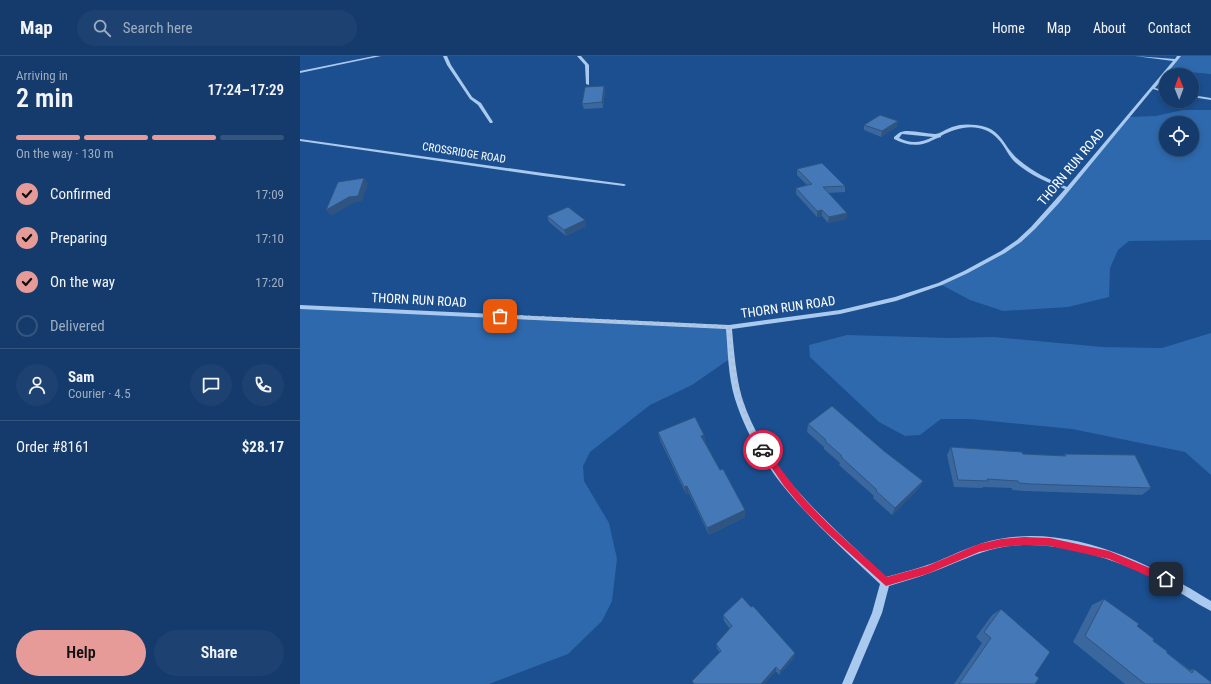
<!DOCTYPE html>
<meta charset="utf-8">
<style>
:root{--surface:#143b6b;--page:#1d4271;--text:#f1f3f6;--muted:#9dadc1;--line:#33557e;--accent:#e69b98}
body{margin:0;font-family:"Roboto Condensed",sans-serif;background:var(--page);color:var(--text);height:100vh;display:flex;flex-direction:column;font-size:15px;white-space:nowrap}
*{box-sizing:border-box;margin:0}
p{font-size:13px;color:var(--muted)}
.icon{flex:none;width:22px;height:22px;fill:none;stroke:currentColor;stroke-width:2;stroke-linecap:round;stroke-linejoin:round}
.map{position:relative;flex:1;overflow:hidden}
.details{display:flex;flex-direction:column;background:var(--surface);width:300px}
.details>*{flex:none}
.needle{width:26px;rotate:359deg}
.buttons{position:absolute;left:859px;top:12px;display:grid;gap:8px}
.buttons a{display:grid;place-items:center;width:40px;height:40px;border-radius:50%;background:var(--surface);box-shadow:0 2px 6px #0003,0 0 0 1px var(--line);font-size:20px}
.pin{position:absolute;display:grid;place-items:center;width:34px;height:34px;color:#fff;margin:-17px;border-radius:8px;box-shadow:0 2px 6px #0006}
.courier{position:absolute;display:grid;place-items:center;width:40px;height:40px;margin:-20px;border:3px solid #e11d48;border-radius:50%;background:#fff;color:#222;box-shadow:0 1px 5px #0007}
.headline em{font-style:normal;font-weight:600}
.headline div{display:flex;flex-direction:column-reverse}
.headline{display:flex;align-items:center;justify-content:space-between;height:68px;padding:0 16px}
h1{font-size:26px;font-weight:600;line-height:30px}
.bar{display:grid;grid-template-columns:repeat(4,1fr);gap:6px 4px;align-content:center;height:48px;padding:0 16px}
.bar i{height:5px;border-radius:3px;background:var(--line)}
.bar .selected{background:var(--accent)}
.bar p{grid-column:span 4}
.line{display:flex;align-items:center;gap:10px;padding:0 16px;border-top:1px solid var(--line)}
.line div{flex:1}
.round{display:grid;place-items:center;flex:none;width:42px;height:42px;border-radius:21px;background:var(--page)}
ol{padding:0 16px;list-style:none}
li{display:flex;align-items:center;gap:12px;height:44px}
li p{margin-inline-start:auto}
li .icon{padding:4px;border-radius:50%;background:var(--accent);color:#111;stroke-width:4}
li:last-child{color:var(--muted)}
li i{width:22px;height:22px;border:2px solid var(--line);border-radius:50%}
.cta{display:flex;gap:8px;margin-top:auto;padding:8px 16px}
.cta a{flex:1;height:46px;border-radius:24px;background:var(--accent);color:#111;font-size:16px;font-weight:600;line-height:46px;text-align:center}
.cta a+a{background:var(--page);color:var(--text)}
header{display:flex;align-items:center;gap:24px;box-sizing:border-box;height:56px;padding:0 20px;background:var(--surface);border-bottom:1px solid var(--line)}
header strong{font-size:19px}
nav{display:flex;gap:22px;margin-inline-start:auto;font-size:14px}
.search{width:280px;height:36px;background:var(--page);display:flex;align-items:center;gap:10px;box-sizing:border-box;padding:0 14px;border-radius:22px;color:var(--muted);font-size:15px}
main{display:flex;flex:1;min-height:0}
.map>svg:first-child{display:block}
</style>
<header>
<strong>Map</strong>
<div class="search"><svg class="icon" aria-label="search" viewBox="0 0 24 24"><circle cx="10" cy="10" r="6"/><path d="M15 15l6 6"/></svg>Search here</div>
<nav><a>Home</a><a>Map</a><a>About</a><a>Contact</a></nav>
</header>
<main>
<section class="details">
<div class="headline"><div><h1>2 min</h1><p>Arriving in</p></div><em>17:24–17:29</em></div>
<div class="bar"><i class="selected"></i><i class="selected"></i><i class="selected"></i><i></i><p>On the way · 130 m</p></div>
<ol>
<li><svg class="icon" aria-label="check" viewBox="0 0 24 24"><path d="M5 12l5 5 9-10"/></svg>Confirmed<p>17:09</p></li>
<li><svg class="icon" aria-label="check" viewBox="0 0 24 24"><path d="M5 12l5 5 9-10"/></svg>Preparing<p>17:10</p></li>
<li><svg class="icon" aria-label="check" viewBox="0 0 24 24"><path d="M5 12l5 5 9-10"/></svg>On the way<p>17:20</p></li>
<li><i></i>Delivered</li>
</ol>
<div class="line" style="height:72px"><a class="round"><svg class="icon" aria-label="person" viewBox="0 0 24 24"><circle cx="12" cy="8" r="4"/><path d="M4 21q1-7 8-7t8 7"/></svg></a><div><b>Sam</b><p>Courier · 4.5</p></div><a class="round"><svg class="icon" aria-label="chat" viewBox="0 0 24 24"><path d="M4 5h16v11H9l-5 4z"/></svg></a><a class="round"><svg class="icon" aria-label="phone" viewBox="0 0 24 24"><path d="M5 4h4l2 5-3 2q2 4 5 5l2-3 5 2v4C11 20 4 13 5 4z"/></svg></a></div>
<div class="line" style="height:52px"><div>Order #8161</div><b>$28.17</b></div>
<div class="cta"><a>Help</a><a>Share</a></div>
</section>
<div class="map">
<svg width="911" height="628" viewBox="0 0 911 628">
<rect width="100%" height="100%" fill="#1b4f8f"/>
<g fill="#2e69ad" fill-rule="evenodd">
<path d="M 879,0 L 911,0 L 911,18 L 889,16 L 869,12 Z"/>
<path d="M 883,54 L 911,54 L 911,184 L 829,185 L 818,194 L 810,212 L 809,241 L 768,251 L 703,255 L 670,244 L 640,228 L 703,196 L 733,172 L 828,61 L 856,60 ZM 866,67 L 892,67 L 892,93 L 866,93 Z"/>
<path d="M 0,251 L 429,271 L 431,302 L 392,329 L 350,349 L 290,396 L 283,410 L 284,425 L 309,467 L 317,503 L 312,545 L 302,565 L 268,598 L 189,628 L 0,628 Z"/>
<path d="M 911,277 L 911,419 L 885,396 L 772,373 L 671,363 L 641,363 L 620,379 L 605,380 L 579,366 L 510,301 L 509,289 L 547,279 L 649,282 L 693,281 L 802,291 L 862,292 Z"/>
</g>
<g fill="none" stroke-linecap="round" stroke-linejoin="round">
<g fill="#a9c9ee" fill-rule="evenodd">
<path d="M 74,0 L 81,0 L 0,17 L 0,15 Z"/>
<path d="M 143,0 L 147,0 L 151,9 L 172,41 L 181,47 L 193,66 L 192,67 L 190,67 L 178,49 L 170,43 L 147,9 Z"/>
<path d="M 277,0 L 281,0 L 289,9 L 289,29 L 286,28 L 285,9 Z"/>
<path d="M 835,0 L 875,3 L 877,0 L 881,0 L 855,32 L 866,35 L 866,37 L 853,33 L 759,147 L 735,173 L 721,186 L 705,197 L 668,217 L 642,229 L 596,245 L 540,258 L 432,273 C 434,296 436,320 442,342 C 466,417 531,469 586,521 C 603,516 620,512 636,506 C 657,497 677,487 699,483 C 772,469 850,507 911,545 L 911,555 C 903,551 895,546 887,541 C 879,536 870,531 861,526 C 815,502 750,481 698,492 C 676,497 656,507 635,515 C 620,521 604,525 589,530 L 582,557 L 552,628 L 542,628 L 572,557 L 580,528 C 523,474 459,420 435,343 C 428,320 428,296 426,273 L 0,253 L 0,249 L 429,269 L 540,254 L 595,241 L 638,227 L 664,215 L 701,195 L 717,184 L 731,171 L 765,133 C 748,127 730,119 716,107 C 708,100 705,90 698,83 C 682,66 659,70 641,80 L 641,81 C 636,82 633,84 629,86 C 616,91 606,89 594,83 L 594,81 C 596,80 597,78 599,77 C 606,72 626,78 635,78 C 640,78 646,73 652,71 C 660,68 668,68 676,69 C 703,72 702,90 719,104 C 733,116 750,124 767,131 L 873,5 ZM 602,78 L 633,81 C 620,87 611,88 599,82 Z"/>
<path d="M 892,39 L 911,42 L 911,44 L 892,41 Z"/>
<path d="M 0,83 L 243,117 L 324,128 L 326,129 L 324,130 L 243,120 L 0,85 Z"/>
</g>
</g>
<g fill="#3a679d">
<path d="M 304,30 L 305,35 L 303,52 L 284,53 L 282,48 Z"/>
<path d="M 598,65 L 596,71 L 581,81 L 564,74 L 564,69 Z"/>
<path d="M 497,113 L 545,130 L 545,136 L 528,137 L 547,157 L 546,163 L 528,167 L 522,160 L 517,161 L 496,138 L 496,132 L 507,129 L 497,119 Z"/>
<path d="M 247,160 L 286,170 L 266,180 L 249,166 Z"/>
<path d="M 508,368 L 584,395 L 623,425 L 619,432 L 592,459 L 573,442 L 574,440 L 539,409 L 540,407 L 524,393 L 524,391 L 507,376 Z"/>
<path d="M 358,376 L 404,379 L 405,386 L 445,461 L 409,479 L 389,437 L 386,438 L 360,384 Z"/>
<path d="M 651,391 L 723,398 L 763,400 L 765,398 L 851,432 L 842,439 L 724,435 L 712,434 L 712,432 L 683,431 L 682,432 L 654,431 L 647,399 Z"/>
<path d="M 804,543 L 837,570 L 867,597 L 890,614 L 894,613 L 911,628 L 825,628 L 773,586 L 792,549 Z"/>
<path d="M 451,551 L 495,597 L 494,602 L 479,619 L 476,615 L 464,628 L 394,628 L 420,596 L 417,593 L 416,588 L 430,573 L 424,565 L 423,559 Z"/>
<path d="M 701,553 L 735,619 L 735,628 L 654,628 L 682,587 L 676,581 L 692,559 Z"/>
</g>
<g fill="#305480">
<path d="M 304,30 L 305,35 L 303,52 L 302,46 Z"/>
<path d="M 598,65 L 596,71 L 581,81 L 582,75 Z"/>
<path d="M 64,122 L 68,128 L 62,145 L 53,147 L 31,160 L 26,154 L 49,141 Z"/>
<path d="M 522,154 L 522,160 L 517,161 L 517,155 Z"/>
<path d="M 547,157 L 546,163 L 528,167 L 529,161 Z"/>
<path d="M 285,164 L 286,170 L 266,180 L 264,174 Z"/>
<path d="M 404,379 L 405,386 L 401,380 Z"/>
<path d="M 623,425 L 619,432 L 592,459 L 595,452 Z"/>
<path d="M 387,430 L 389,437 L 386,438 L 384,431 Z"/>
<path d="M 445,454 L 445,461 L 409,479 L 407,472 Z"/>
<path d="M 495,597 L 494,602 L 479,619 L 480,615 Z"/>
<path d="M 476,611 L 476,615 L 464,628 L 461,628 Z"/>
</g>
<g fill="#4478b7" stroke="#305480">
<path d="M 304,30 L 302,46 L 282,48 L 285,31 Z"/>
<path d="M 580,59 L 598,65 L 582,75 L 564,69 Z"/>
<path d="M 522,107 L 545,130 L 523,131 L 547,157 L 529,161 L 522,154 L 517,155 L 496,132 L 512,128 L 497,113 Z"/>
<path d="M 64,122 L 58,140 L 49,141 L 26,154 L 38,126 Z"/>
<path d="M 268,151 L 285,164 L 264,174 L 247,160 Z"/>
<path d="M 532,350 L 584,395 L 623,425 L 595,452 L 576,435 L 577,434 L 541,401 L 542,400 L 525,385 L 526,384 L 508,368 Z"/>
<path d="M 395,361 L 404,379 L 401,380 L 420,414 L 423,413 L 445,454 L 407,472 L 387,430 L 384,431 L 358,376 Z"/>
<path d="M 651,391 L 722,396 L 723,398 L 766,400 L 765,398 L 835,399 L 851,432 L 731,428 L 719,427 L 718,425 L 687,423 L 688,425 L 658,424 Z"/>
<path d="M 442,541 L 451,551 L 453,550 L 495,597 L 480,615 L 476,611 L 461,628 L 394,628 L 392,625 L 421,595 L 416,588 L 432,570 L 423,559 Z"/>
<path d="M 804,543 L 839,568 L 837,570 L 854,583 L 853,585 L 867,595 L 867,597 L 892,617 L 894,613 L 911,626 L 911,628 L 845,628 L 785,580 Z"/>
<path d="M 701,553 L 750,596 L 735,619 L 739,622 L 735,628 L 659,628 L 691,582 L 684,576 Z"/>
</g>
<path fill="#e11d48" d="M 463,391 L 466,392 C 474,403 481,414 489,424 C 517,461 553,490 587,521 L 627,510 L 679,488 L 701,483 L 724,481 L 750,482 L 809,495 L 869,520 L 870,523 L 869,526 L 866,528 L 809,503 L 750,490 L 724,489 L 701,491 L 679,496 L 627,518 L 586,530 L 526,476 L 504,454 L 484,430 L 461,396 L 460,394 Z"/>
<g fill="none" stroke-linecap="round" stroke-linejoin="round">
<path stroke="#afc1d8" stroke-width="4" stroke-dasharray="0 7.2" d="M 200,260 L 429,271 C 432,317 439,354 463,394"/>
</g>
<g text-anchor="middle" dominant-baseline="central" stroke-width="3.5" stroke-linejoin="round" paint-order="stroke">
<g font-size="11" fill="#fff" stroke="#1b4f8f">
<text transform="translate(164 97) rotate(9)">CROSSRIDGE ROAD</text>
</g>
<g font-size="13" fill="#fff" stroke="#1b4f8f">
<text transform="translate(771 111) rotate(-50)">THORN RUN ROAD</text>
<text transform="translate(119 244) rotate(3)">THORN RUN ROAD</text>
<text transform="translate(488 251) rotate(-8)">THORN RUN ROAD</text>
</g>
</g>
</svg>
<div class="buttons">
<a><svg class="needle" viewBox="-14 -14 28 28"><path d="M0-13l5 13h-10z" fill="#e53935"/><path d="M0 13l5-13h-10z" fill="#9dadc1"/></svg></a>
<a><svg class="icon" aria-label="locate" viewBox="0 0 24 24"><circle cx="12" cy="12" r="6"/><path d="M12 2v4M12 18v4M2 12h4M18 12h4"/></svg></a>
</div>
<div class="pin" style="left:200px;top:260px;background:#ea580c"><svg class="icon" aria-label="bag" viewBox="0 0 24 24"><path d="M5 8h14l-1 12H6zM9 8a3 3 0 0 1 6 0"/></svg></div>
<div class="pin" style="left:866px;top:523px;background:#1f2937"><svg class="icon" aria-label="home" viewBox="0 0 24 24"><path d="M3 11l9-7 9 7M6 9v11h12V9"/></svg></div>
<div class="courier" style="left:463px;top:394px"><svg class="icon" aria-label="car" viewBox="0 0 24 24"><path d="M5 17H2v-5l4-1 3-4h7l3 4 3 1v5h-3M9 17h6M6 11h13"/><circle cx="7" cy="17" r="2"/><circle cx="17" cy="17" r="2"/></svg></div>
</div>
</main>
